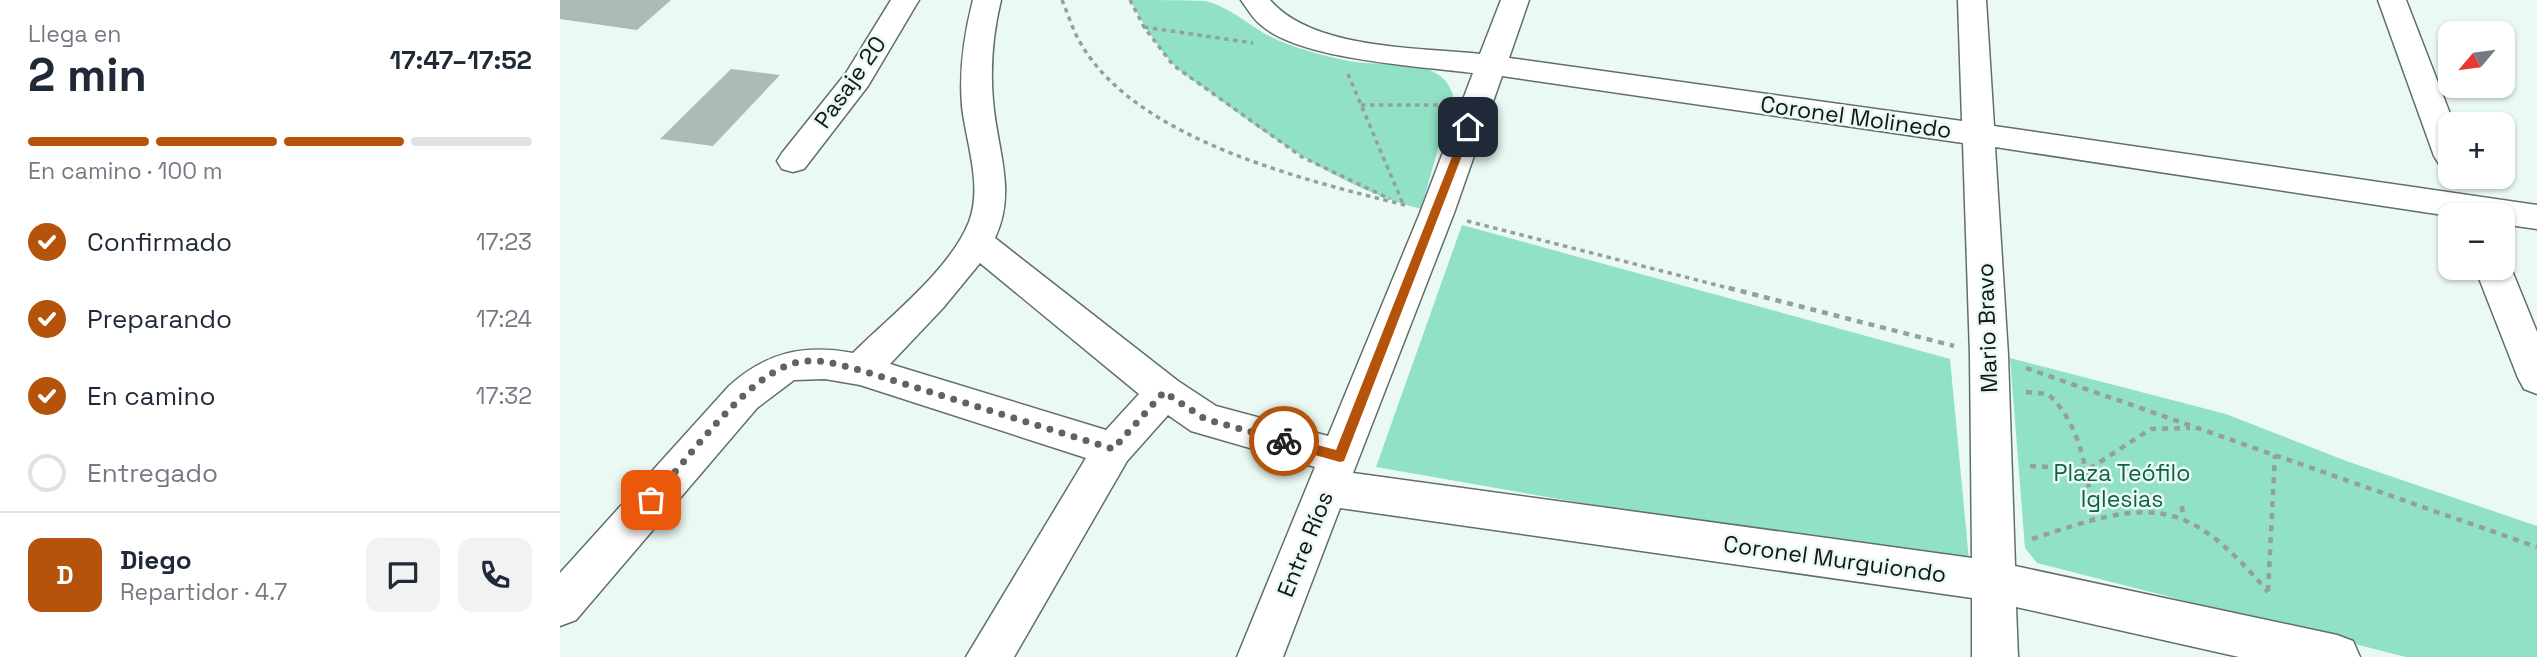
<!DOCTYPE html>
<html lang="es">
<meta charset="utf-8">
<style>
:root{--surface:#fff;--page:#f2f2f3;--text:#1f2937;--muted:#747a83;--line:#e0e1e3;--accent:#b45309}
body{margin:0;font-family:"Space Grotesk",sans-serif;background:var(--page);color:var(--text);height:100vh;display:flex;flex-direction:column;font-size:26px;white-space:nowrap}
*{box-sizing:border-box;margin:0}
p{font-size:23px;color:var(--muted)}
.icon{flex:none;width:38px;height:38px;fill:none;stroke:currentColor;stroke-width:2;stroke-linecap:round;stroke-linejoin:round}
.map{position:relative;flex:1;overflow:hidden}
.sheet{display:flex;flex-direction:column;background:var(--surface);width:560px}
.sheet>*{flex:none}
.needle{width:46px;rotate:241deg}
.fabs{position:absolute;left:1878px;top:21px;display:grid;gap:14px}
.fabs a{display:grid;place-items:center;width:77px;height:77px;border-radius:14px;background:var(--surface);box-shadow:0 2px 5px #0004;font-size:35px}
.pin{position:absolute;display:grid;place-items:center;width:60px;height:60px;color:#fff;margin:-30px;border-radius:14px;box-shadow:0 4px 10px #0006}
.courier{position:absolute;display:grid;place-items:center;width:70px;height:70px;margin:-35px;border:5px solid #b45309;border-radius:50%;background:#fff;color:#222;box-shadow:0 2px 9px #0007}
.head em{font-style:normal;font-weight:700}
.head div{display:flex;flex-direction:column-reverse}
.head{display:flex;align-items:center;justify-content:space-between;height:119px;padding:0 28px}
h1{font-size:46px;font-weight:700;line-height:52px}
.bar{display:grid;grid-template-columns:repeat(4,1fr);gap:10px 7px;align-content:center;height:84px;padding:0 28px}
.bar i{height:9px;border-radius:5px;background:var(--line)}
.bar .on{background:var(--accent)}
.bar p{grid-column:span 4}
.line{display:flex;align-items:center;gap:18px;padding:0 28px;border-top:2px solid var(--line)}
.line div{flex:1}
.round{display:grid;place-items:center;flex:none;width:74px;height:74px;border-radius:14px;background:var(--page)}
ol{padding:0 28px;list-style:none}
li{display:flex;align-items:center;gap:21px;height:77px}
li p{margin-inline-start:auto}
li .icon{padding:7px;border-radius:50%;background:var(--accent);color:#fff;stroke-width:4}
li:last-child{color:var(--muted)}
li i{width:38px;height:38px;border:4px solid var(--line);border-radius:50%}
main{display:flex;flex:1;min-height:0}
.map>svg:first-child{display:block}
</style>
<main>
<section class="sheet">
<div class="head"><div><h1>2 min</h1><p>Llega en</p></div><em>17:47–17:52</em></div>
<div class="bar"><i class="on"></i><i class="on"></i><i class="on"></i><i></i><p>En camino · 100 m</p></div>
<ol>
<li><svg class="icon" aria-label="check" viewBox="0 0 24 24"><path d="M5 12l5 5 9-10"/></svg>Confirmado<p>17:23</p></li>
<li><svg class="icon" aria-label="check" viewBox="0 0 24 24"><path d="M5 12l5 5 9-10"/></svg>Preparando<p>17:24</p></li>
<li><svg class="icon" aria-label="check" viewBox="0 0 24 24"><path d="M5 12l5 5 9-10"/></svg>En camino<p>17:32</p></li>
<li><i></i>Entregado</li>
</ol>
<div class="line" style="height:126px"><b class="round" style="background:var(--accent);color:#fff">D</b><div><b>Diego</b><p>Repartidor · 4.7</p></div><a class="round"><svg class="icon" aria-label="chat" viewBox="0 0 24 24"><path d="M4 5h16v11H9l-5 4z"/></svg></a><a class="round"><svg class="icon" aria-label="phone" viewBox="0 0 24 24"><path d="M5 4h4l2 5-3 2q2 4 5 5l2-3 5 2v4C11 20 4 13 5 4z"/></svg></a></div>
</section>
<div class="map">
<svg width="1977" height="657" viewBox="0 0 1977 657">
<rect width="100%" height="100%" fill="#eaf9f3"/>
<g fill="#90e1c6">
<path d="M 570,0 C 593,0 623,0 646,1 C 669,7 686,23 707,35 C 732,48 761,55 789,61 C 823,68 881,54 893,95 L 861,209 C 785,190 716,142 654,95 C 641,85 623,75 612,63 C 595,44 582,22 570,0 Z"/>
<path d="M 902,225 L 1390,359 L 1410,571 L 816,467 Z"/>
<path d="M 1450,358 L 1666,414 L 1789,462 L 1977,526 L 1977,657 L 1846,657 L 1477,563 L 1465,548 Z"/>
</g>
<g fill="#adbbb6">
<path d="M 0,0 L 111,0 L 77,30 L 0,19 Z"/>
<path d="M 171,69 L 220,75 L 153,146 L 100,139 Z"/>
</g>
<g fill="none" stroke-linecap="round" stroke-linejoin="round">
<g stroke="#616e69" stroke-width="3">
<g id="minor">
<path d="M 331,0 L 359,0 L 308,86 L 244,169 L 233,172 L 222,169 L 217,161 L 222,153 L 286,73 Z"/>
<path d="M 413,0 L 441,0 C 433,33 430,67 433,101 C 437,150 457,191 435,238 L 618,381 L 656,406 L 768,436 L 860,213 L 913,73 C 860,66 740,60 701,25 C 693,19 687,8 681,0 L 710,0 C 753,50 858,47 920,54 L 941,0 L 969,0 L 949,58 L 1402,121 L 1398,0 L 1426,0 L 1434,126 L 1977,205 L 1977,229 L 1942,224 L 1942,215 L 1890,216 L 1435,147 L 1448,355 L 1455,566 L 1777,635 L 1793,641 L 1800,657 L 1679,657 L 1456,607 L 1458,657 L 1412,657 L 1412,598 L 780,508 L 723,657 L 677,657 L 755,467 L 631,431 L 608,415 L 567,461 L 454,657 L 406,657 L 526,458 L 300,385 L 265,379 L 234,380 L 197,408 L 16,620 L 0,626 L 0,573 L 169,386 C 207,352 244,344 293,353 C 329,317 390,270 409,222 C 423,185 406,143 402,106 C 399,70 404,35 413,0 ZM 942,76 L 1403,143 L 1410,355 L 1412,558 L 793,473 L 894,213 ZM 420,263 L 579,394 L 546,430 L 330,364 L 383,308 Z"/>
<path d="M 1818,0 L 1846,0 L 1894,124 L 1890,124 L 1890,167 L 1879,164 L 1874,156 Z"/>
<path d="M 1942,258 L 1951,268 L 1977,332 L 1977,394 L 1964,389 L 1958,378 L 1915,268 L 1942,268 Z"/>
</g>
</g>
<g stroke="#95a09c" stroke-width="3.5" stroke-dasharray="4.5 4.5" stroke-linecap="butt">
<path d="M 502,0 C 508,14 513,31 521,44 C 577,140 744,180 845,205"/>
<path d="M 570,0 L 584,27 L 613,65 L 742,157 L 830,199"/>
<path d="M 584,27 L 693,43"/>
<path d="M 788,74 L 843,204"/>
<path d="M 801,105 L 884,105"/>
<path d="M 907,221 L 1176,290"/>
</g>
<g stroke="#95a09c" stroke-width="4.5" stroke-dasharray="6 6" stroke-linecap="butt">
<path d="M 1169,288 L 1394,346"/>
<path d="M 1466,368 L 1977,547"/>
<path d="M 1466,392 L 1488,394 C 1522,425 1528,476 1533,519"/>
<path d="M 1470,466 L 1529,469 L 1591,429 L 1630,428"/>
<path d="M 1622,506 L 1623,518"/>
<path d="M 1472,539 C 1589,500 1624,493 1708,592"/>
<path d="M 1708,591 L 1715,455"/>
</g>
<use href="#minor" fill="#fff" fill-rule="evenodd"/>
</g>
<path fill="#b45309" d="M 905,124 L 913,127 L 784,461 L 780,462 L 719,445 L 719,437 L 724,436 L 776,450 Z"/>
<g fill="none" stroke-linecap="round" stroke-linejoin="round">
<path stroke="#5d6562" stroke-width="7" stroke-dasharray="0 12.6" d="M 91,500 C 126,462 186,375 235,363 C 257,357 279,365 300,370 L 553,449 L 604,392 L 645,419 L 724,441"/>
</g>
<g text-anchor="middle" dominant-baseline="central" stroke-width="5" stroke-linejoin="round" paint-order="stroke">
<g font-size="23" fill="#111614" stroke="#eaf9f3">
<text transform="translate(290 82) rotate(-55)">Pasaje 20</text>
<text transform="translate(1296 117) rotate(8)">Coronel Molinedo</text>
<text transform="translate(1427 328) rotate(-92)">Mario Bravo</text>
<text transform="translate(745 544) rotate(-68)">Entre Ríos</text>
<text transform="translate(1275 559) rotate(8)">Coronel Murguiondo</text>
</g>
<g font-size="23" fill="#0f5f4b" stroke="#eaf9f3">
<text x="1562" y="473">Plaza Teófilo<tspan x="1562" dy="26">Iglesias</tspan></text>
</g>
</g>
</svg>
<div class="fabs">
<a><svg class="needle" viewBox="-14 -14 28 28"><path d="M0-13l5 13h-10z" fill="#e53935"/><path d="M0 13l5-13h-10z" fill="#747a83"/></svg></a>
<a>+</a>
<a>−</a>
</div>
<div class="pin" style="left:91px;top:500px;background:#ea580c"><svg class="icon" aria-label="bag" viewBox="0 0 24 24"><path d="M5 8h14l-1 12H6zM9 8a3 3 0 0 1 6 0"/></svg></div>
<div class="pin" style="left:908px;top:127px;background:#1f2937"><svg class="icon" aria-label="home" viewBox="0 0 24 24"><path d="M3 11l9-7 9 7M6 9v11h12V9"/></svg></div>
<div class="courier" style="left:724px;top:441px"><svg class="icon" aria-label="bike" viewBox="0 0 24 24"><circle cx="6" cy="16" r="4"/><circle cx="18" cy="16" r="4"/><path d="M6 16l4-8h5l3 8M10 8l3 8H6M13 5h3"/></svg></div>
</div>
</main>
